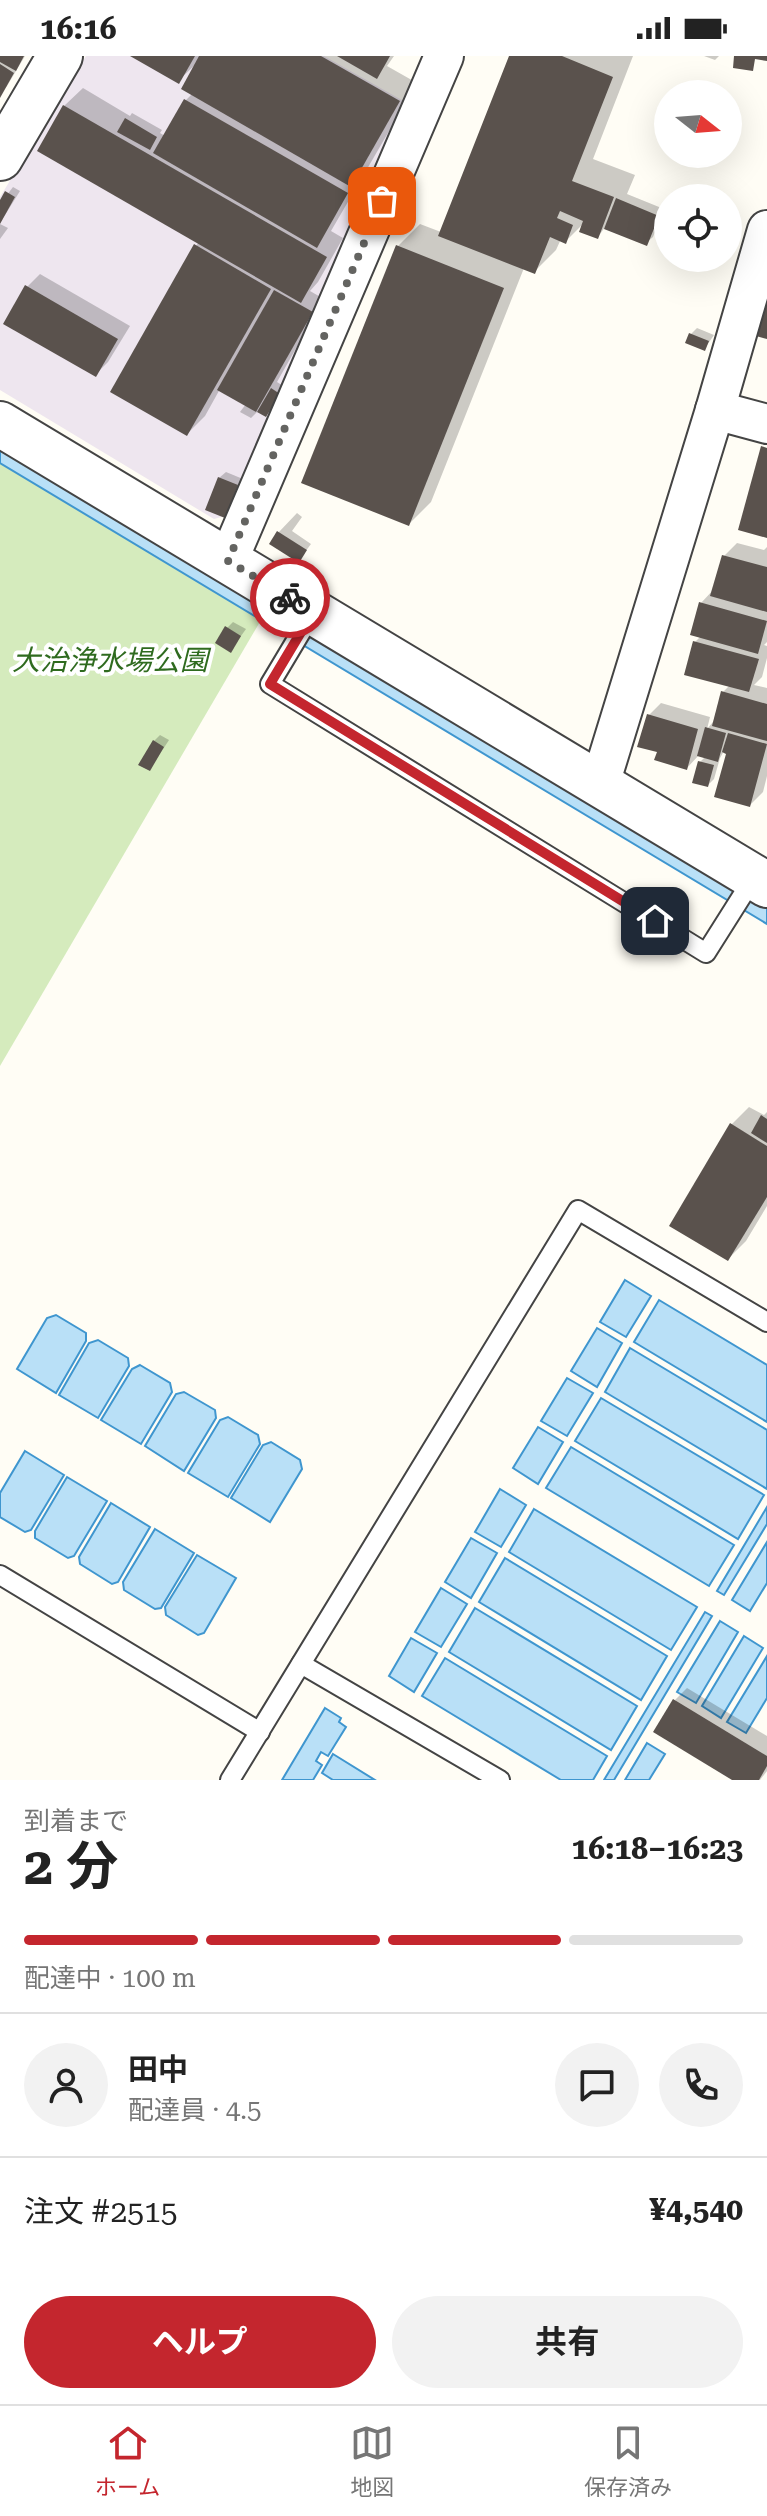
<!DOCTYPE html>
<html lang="ja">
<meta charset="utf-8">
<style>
:root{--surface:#fff;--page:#f2f2f2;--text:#222;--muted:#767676;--line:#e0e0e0;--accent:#c4262e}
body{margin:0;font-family:"Roboto Serif","Noto Sans JP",serif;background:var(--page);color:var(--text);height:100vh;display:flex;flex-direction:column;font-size:30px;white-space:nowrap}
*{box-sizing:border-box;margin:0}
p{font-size:26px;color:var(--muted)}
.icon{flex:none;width:44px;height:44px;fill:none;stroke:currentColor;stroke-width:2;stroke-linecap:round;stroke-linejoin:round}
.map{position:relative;height:1724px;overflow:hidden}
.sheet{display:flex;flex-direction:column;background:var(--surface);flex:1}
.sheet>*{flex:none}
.needle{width:52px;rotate:107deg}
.buttons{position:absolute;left:654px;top:24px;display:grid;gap:16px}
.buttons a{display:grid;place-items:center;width:88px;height:88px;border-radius:50%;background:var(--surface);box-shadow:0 8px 32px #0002;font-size:40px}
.pin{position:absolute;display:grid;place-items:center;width:68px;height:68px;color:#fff;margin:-34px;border-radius:16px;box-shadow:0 4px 12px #0006}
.courier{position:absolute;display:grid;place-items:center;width:80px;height:80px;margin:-40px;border:6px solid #c4262e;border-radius:50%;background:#fff;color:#222;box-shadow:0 2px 10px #0007}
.overview em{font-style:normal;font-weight:700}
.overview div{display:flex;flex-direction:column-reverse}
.overview{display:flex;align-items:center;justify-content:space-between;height:136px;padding:0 24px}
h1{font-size:52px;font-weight:700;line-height:60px}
.bar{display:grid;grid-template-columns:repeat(4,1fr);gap:12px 8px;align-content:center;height:96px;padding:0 24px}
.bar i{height:10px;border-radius:6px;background:var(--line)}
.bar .on{background:var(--accent)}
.bar p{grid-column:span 4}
.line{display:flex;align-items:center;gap:20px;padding:0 24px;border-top:2px solid var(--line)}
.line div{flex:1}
.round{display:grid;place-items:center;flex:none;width:84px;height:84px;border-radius:42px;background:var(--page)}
.action{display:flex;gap:16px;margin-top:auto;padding:16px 24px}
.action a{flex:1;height:92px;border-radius:48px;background:var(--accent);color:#fff;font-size:32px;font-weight:700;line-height:92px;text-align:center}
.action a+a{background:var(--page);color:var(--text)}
.status{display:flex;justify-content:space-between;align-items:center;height:56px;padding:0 40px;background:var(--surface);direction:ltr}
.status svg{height:22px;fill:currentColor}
.tab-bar{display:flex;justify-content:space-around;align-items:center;height:112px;border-top:2px solid var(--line);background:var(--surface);font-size:22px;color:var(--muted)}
.tab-bar a{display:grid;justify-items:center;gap:4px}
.tab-bar .on{color:var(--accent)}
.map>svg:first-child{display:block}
</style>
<div class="status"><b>16:16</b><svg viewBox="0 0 49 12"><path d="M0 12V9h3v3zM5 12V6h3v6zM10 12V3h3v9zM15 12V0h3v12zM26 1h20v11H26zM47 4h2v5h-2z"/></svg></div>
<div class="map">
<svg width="767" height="1724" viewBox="0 0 767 1724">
<rect width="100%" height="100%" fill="#fffdf5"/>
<path fill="#eee6ef" d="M 86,0 L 324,0 L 407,47 L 233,458 L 214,463 L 0,334 L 0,141 Z"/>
<path fill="#d5ebbd" d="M 0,407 L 261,564 L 0,1010 Z"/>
<g fill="#b9e0f7" stroke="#3f96cf" stroke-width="2">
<path d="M 0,385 L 767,846 L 767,868 L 0,407 Z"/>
<path d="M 625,1224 L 651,1240 L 626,1281 L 600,1266 Z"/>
<path d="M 659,1244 L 767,1309 L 767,1366 L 634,1286 Z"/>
<path d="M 56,1259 L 86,1277 L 86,1285 L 56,1337 L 17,1313 L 47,1262 Z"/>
<path d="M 597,1272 L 622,1287 L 597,1331 L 571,1315 Z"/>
<path d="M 98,1284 L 128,1302 L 129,1310 L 98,1362 L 59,1339 L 89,1287 Z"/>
<path d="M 630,1292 L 767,1374 L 767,1433 L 605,1336 Z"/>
<path d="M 140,1309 L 170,1327 L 172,1336 L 141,1388 L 101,1364 L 132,1313 Z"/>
<path d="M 567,1322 L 593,1337 L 567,1380 L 541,1365 Z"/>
<path d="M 184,1336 L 215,1354 L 216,1362 L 184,1415 L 145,1390 L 176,1338 Z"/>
<path d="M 601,1342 L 764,1439 L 738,1483 L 575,1385 Z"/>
<path d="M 228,1361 L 258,1379 L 260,1388 L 228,1441 L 188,1417 L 220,1364 Z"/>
<path d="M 538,1371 L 563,1386 L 538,1428 L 513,1412 Z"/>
<path d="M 271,1386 L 300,1404 L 302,1413 L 270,1466 L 231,1442 L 263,1389 Z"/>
<path d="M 571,1391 L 734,1489 L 709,1530 L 546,1432 Z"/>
<path d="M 25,1395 L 64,1419 L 31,1474 L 25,1476 L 0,1461 L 0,1437 Z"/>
<path d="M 67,1421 L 107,1445 L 74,1500 L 68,1502 L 35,1482 L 35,1475 Z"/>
<path d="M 500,1433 L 526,1449 L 501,1491 L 475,1476 Z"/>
<path d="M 111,1447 L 150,1471 L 118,1526 L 112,1528 L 80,1508 L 79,1501 Z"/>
<path d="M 767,1451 L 767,1468 L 724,1539 L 717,1535 Z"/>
<path d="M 534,1453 L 697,1551 L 671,1594 L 509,1496 Z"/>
<path d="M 155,1473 L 194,1497 L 161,1552 L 155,1553 L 124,1534 L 123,1526 Z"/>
<path d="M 471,1482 L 497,1497 L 471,1542 L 445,1526 Z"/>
<path d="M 767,1486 L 767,1527 L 750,1555 L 732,1544 Z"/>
<path d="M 197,1499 L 236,1522 L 204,1577 L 198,1579 L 166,1559 L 165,1551 Z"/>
<path d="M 505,1502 L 667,1600 L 641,1644 L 479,1546 Z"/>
<path d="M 441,1532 L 467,1548 L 441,1591 L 415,1576 Z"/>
<path d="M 475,1552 L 637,1650 L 611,1694 L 449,1596 Z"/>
<path d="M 705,1556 L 712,1560 L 614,1724 L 604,1724 Z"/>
<path d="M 720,1565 L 738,1576 L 696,1647 L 677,1636 Z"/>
<path d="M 744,1580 L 763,1592 L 721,1662 L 702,1650 Z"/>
<path d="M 411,1582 L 437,1597 L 414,1636 L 389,1620 Z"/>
<path d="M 767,1600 L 767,1642 L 746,1677 L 727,1666 Z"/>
<path d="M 445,1602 L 607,1700 L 593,1724 L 561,1724 L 422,1640 Z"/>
<path d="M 325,1652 L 341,1662 L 339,1666 L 346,1671 L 328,1700 L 321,1696 L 316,1705 L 322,1709 L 313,1724 L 282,1724 Z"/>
<path d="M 647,1687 L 665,1698 L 649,1724 L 625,1724 Z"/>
<path d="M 333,1698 L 375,1724 L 333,1724 L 322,1717 Z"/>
</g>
<g fill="#0003">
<path d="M 0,0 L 25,0 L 7,30 L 0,37 Z"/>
<path d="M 134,0 L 394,0 L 387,10 L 417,27 L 331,175 L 343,182 L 318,226 L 310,235 L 324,243 L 277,326 L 285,331 L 266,359 L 258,355 L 251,362 L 240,356 L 246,348 L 220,333 L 205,360 L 187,378 L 196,190 L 199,186 L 64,50 L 83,32 L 130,60 L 132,57 L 162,74 L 160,77 L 165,80 L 186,44 L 192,38 L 196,8 L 178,25 Z"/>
<path d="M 511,0 L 633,0 L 593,103 L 635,119 L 627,138 L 664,153 L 653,181 L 646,187 L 605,171 L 598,181 L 585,166 L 566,185 L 561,183 L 556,194 L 534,216 L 524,212 L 431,446 L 409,468 L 398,190 L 420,168 L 441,176 Z"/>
<path d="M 704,0 L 719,0 L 715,4 Z"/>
<path d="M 13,131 L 20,135 L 0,167 L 0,148 Z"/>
<path d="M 0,168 L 8,172 L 0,183 Z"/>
<path d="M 40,218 L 130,270 L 108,306 L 95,319 L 27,231 Z"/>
<path d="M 697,272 L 714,279 L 705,292 L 691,278 Z"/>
<path d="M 226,416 L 243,423 L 230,453 L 224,459 L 219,422 Z"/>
<path d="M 297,457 L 302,461 L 292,475 L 311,488 L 299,504 L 278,477 Z"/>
<path d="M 737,487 L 764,494 L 767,491 L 767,586 L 764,589 L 767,590 L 767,602 L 762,621 L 754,629 L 767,632 L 767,720 L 763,736 L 750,749 L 728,696 L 724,695 L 720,702 L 714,723 L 708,729 L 700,706 L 705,701 L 699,699 L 687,712 L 659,695 L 648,660 L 661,647 L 710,661 L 707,673 L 713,666 L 723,636 L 730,629 L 695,586 L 701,580 L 701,547 L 714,533 L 724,500 Z"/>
<path d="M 233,566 L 246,573 L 231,594 L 227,572 Z"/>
<path d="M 160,679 L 169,684 L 150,713 L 154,685 Z"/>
<path d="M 749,1051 L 764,1059 L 767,1056 L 767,1150 L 746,1185 L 728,1203 L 731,1069 Z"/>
<path d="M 687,1632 L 767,1680 L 767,1715 L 760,1724 L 736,1724 L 675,1644 Z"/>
</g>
<g fill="#5a524d">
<path d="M 0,0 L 24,0 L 16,15 L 0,6 Z"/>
<path d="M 130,0 L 195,0 L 179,28 Z"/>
<path d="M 199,0 L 321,0 L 400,45 L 351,131 L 181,33 Z"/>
<path d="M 337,0 L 390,0 L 377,23 Z"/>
<path d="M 509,0 L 562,0 L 613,21 L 572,125 L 614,141 L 598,183 L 579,176 L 583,165 L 560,155 L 557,162 L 573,169 L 566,188 L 550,181 L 535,218 L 438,180 Z"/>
<path d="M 734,0 L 767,0 L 767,5 L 755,3 L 753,15 L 733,12 Z"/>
<path d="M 0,8 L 14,17 L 0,42 Z"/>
<path d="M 184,43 L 348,137 L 317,192 L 153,97 Z"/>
<path d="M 63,49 L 327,201 L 301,247 L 37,95 Z"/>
<path d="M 125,62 L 157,81 L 150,94 L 117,76 Z"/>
<path d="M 5,135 L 15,141 L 0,168 L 0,144 Z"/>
<path d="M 616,142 L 659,160 L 647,190 L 604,173 Z"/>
<path d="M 194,188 L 271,233 L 187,380 L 110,336 Z"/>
<path d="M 396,189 L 504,232 L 409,470 L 301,427 Z"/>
<path d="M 25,229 L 118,283 L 96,321 L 3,268 Z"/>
<path d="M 274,234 L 313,256 L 256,356 L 217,334 Z"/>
<path d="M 766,244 L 767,244 L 767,283 L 756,280 Z"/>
<path d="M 689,277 L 709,285 L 705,295 L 685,287 Z"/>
<path d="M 271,332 L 280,338 L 266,361 L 257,356 Z"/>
<path d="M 761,390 L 767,392 L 767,482 L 738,474 Z"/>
<path d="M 218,421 L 238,429 L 225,462 L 205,454 Z"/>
<path d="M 277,475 L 307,494 L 299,507 L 269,488 Z"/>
<path d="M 722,499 L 767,511 L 767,556 L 710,540 Z"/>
<path d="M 699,546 L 767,565 L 758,598 L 690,579 Z"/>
<path d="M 225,570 L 241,580 L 231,597 L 215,587 Z"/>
<path d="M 693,585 L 759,603 L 749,636 L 684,619 Z"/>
<path d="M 721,635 L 767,648 L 767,685 L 712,670 Z"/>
<path d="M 647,658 L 698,673 L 687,714 L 654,704 L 657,696 L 637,691 Z"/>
<path d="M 705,671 L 726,677 L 718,706 L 697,700 Z"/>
<path d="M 728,677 L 767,688 L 750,751 L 714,741 L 726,698 L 722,696 Z"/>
<path d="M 153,684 L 164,691 L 150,715 L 138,709 Z"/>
<path d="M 698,705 L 714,709 L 708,731 L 692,727 Z"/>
<path d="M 761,1059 L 767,1063 L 767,1087 L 751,1077 Z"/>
<path d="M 730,1067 L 767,1090 L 767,1141 L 728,1205 L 669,1170 Z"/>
<path d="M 673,1643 L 767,1700 L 767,1710 L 759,1724 L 732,1724 L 653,1676 Z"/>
</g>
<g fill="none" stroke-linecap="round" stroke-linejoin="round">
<g stroke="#444" stroke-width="22">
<g id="service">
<path d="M 313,556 L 270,628 L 706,897 L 754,821"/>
<path d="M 0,1519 L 260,1676"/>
<path d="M 301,1608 L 500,1724"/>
<path d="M 230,1724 L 578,1154 L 767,1266"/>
</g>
</g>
<g stroke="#444" stroke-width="42">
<g id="minor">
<path d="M 715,354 L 767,368"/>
<path d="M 228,505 L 444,0"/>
<path d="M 600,728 L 715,354 L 767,174"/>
</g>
</g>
<g stroke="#444" stroke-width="48">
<g id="tertiary">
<path d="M 0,102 L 60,0"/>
<path d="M 0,368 L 767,829"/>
</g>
</g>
<use href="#service" stroke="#fff" stroke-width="18"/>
<use href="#minor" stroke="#fff" stroke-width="38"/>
<use href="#tertiary" stroke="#fff" stroke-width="44"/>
</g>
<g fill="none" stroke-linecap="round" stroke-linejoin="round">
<path stroke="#646461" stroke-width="8" stroke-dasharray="0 14.4" d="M 290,542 L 228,505 L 382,145"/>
<path stroke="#c4262e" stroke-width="10" d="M 290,542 L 313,556 L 270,628 L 655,865"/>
</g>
<g text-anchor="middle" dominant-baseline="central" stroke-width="8" stroke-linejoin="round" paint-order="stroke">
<g font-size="28" font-style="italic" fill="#2f6b1f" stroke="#fff">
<text x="110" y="604">大治浄水場公園</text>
</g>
</g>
</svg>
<div class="buttons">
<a><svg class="needle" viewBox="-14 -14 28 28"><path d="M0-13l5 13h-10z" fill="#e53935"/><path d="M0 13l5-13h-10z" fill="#767676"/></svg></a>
<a><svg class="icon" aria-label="locate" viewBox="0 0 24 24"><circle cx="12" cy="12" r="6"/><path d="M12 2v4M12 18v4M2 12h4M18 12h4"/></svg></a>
</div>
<div class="pin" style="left:382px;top:145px;background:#ea580c"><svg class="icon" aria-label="bag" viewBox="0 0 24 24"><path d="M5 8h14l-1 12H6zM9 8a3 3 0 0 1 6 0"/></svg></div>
<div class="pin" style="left:655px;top:865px;background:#1f2937"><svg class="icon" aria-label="home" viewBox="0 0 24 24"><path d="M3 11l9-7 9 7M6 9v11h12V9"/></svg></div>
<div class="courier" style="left:290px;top:542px"><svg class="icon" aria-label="bike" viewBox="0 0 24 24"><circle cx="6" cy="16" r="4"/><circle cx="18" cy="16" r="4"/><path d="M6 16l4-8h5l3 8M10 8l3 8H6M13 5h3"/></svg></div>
</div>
<section class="sheet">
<div class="overview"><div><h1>2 分</h1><p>到着まで</p></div><em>16:18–16:23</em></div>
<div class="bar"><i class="on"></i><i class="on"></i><i class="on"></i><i></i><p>配達中 · 100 m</p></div>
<div class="line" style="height:144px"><a class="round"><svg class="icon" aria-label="person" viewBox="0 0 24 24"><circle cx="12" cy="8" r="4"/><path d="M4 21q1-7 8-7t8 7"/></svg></a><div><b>田中</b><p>配達員 · 4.5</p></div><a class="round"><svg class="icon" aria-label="chat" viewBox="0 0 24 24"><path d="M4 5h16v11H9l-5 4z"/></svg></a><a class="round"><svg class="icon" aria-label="phone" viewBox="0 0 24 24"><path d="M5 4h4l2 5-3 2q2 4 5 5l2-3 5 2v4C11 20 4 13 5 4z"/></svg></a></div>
<div class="line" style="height:104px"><div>注文 #2515</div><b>¥4,540</b></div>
<div class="action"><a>ヘルプ</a><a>共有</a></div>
</section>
<nav class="tab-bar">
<a class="on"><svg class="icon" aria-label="home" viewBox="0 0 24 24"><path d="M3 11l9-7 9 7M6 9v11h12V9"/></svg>ホーム</a>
<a><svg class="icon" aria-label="map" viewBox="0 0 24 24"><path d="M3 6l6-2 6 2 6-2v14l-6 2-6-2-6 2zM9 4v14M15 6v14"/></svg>地図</a>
<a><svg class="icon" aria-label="saved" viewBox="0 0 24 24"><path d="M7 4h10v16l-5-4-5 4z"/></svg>保存済み</a>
</nav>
